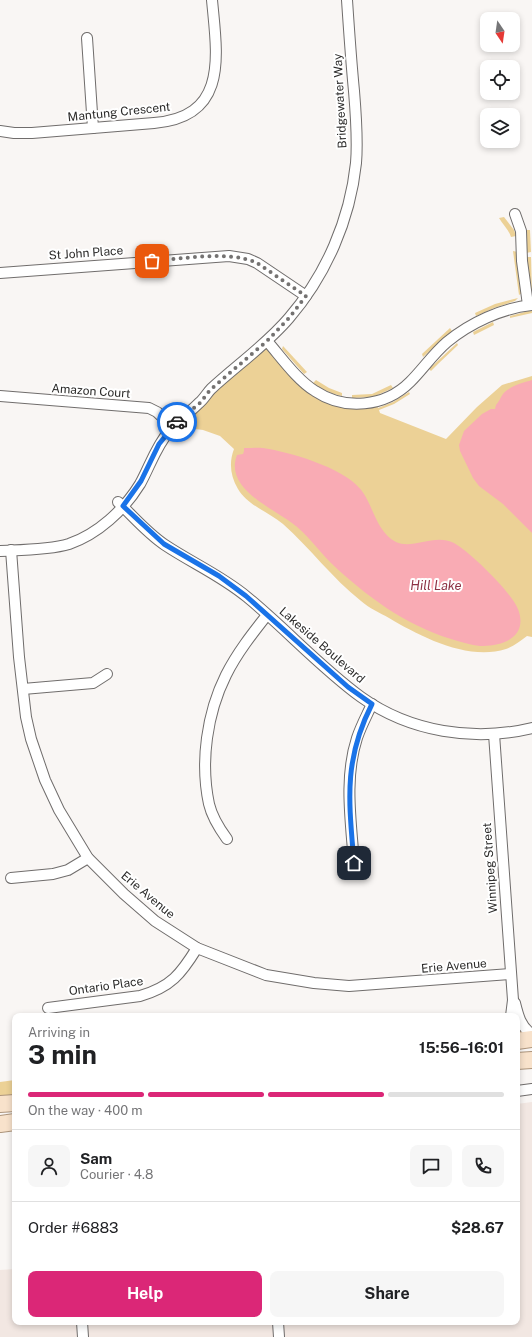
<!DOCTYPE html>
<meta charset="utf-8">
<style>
:root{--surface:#fff;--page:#f6f6f6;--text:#202124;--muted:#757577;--line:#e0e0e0;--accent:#db2777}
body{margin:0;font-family:"Public Sans",sans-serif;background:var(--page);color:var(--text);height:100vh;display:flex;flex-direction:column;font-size:15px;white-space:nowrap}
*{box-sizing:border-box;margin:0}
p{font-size:13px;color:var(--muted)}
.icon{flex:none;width:22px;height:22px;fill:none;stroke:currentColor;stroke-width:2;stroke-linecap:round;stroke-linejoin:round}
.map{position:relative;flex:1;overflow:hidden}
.drawer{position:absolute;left:12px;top:1013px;width:508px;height:312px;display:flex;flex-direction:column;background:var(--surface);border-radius:8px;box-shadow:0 2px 6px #0003}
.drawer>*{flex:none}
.needle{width:26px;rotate:167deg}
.controls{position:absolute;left:480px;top:12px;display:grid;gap:8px}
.controls a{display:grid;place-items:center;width:40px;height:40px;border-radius:8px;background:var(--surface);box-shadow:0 2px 6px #0003;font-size:20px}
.pin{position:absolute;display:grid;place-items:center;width:34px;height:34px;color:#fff;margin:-17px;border-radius:8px;box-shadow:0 2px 6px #0006}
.courier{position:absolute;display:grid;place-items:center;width:40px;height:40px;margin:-20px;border:3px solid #1a73e8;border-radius:50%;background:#fff;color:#222;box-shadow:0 1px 5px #0007}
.summary em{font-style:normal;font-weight:700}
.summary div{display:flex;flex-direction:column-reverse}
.summary{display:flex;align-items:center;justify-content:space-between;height:68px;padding:0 16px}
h1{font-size:26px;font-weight:700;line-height:30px}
.bar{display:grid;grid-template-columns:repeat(4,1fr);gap:6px 4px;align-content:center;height:48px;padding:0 16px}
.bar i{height:5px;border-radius:3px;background:var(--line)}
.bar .active{background:var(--accent)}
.bar p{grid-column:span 4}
.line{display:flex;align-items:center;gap:10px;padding:0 16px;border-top:1px solid var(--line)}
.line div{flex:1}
.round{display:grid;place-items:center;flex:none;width:42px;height:42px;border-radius:8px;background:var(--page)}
.cta{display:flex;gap:8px;margin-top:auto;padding:8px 16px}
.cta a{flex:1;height:46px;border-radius:8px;background:var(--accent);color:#fff;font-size:16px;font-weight:700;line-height:46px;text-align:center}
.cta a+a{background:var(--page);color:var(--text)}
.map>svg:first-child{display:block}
</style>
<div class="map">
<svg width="532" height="1337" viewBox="0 0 532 1337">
<rect width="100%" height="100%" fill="#f9f6f4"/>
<path fill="#f2e7e2" d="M 532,1102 L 532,1337 L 0,1337 L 0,1270 L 15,1269 L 15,1322 L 517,1322 L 517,1104 Z"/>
<g fill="#ecd196">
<path d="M 504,217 L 514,230 L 516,236 L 511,237 C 509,230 503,225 499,218 Z"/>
<path d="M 526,230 L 530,230 L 531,252 L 526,253 Z"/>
<path d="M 513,251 L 518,252 L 522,293 L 519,295 Z"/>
<path d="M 526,257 L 531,257 L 532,293 L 530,293 Z"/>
<path d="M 518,298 L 515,301 L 494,308 L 476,316 L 475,313 L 495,304 Z"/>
<path d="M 532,310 L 532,313 L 510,318 L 510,316 Z"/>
<path d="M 493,322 L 494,325 L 474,335 L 473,332 Z"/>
<path d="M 450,328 L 452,331 L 423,357 L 422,354 Z"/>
<path d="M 267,341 L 321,395 L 376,402 L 378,408 L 393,402 L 409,392 L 410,394 L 394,404 L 379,410 L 380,413 L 446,439 L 477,407 L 502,385 L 532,376 L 532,637 L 527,636 C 520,641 514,646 506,649 C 468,661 421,637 389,618 C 380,613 369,608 361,601 C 332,578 310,548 283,524 C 269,512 248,506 238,489 C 230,476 229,462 234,449 L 220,436 L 203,430 L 188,428 L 180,420 Z"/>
<path d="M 457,343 L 458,345 L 439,363 L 431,371 L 429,369 Z"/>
<path d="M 283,346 L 307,372 L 304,374 L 282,349 Z"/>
<path d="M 316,380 L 329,388 L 342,393 L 342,396 C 331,394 322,389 313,383 Z"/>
<path d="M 391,385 L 393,388 L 373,397 L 352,398 L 352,395 L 372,394 Z"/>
<path d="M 15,1080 L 15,1103 L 0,1104 L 0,1082 Z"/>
</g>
<g fill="#f9abb4">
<path d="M 532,380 L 532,533 L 503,504 L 479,486 L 473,478 L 460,451 L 459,445 L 464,431 L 482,414 L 491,409 L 495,409 L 496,405 C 499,402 500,398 503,394 C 510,386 522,383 532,380 Z"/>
<path d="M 244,448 C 252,448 261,447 269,449 C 296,454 350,470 364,494 C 374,510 378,533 396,542 C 413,550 434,533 454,543 C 469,551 515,595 519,612 C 527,638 501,647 480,646 C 471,645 461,642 451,639 C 405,625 366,596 331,563 C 318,550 307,534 292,523 C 272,508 224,488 237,455 L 243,454 L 244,451 Z"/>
</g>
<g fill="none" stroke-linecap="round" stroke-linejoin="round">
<g stroke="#706d6c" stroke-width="12">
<g id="minor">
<path d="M 87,38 L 93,128"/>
<path d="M 0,131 L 14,133 L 32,133 L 154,123 C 229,117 217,55 212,0"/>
<path d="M 515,214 L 521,231 L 522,261 L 528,305"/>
<path d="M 0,273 L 229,256 L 248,259 L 257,263 L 306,296"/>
<path d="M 267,341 C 281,357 297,380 315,391 C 345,411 385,407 410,382 C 423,369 433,354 447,342 C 470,323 502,308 532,305"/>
<path d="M 0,396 L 149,408 L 157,412 L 173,427"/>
<path d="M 118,502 C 133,516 147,533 165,545 C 192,563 222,576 247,597 C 286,629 320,667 361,697 C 410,732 474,742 532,728"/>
<path d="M 11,550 L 19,657 L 26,717 L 31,739 L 45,780 L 59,810 L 88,858 L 124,894 L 155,921 L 197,948 L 266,975 L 314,983 L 349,986 L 511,974"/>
<path d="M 0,551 C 21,550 49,550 69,544 C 98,534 124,510 140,484 C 150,466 156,446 170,430 C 179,420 190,412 199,403 C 204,399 207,393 211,389 C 237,365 266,345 289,318 C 326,275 350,220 356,163 C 358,140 356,115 354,91 C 351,60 349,30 347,0"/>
<path d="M 23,689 L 93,683 L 107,674"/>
<path d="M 494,734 L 513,1000 L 511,1016"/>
<path d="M 227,839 C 219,828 212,817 209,804 C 200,762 207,713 226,675 C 237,653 252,634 267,615"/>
<path d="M 354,863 C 351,821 344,778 357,738 C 361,726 367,715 372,704"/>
<path d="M 11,878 L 53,874 L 68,870 L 88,858"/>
<path d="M 515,1003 C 518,1015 521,1028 532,1034"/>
<path d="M 48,1008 L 140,996 C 171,987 181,974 197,948"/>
<path d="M 517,1091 L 532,1089"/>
<path d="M 82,1322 L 83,1337"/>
<path d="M 278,1322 L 279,1337"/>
</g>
</g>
<g stroke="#ad957c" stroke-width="18">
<g id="primary">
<path d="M 517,1041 L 532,1039"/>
<path d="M 517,1061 L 532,1060"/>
<path d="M 0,1104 L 15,1103"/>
<path d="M 0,1124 L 15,1122"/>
</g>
</g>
<use href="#minor" stroke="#fff" stroke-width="10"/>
<use href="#primary" stroke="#f8e2cb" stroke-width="16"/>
</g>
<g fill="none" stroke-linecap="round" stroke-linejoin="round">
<path stroke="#747271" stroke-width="4" stroke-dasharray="0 7.2" d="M 152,261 C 183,259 230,250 257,263 L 306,296 L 289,318 L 267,341 L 210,390 L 200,403 L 177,422"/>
<path stroke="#1a73e8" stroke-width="5" d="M 177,422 L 159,444 L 141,481 L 123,506 L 164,544 L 219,576 L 246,596 L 348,687 L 372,704 C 343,761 349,802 354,863"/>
</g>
<g text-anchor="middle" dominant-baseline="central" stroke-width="4" stroke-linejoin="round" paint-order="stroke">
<g font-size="12" fill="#2c2b2a" stroke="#fff">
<text transform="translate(340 101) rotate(-93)">Bridgewater Way</text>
<text transform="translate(119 112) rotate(-6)">Mantung Crescent</text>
<text transform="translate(86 253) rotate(-4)">St John Place</text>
<text transform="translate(91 391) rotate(4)">Amazon Court</text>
<text transform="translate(322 645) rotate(41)">Lakeside Boulevard</text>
<text transform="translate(490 868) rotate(-94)">Winnipeg Street</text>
<text transform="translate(148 895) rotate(40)">Erie Avenue</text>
<text transform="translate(454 966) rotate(-5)">Erie Avenue</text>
<text transform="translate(106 986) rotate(-8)">Ontario Place</text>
</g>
<g font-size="13" font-style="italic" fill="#8d3244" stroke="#fff">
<text x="436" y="585">Hill Lake</text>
</g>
</g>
</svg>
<div class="controls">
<a><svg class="needle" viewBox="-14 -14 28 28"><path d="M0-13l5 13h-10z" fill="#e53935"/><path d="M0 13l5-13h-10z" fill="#757577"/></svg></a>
<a><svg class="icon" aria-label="locate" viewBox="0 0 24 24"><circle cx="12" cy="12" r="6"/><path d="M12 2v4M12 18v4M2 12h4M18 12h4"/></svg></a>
<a><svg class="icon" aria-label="layers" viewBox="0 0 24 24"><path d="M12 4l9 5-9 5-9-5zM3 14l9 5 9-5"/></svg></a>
</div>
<div class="pin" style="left:152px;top:261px;background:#ea580c"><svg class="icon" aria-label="bag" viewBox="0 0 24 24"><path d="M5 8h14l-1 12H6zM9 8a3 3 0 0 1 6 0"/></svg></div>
<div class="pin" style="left:354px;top:863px;background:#1f2937"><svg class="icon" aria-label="home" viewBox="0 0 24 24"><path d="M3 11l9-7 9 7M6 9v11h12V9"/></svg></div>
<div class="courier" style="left:177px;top:422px"><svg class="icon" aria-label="car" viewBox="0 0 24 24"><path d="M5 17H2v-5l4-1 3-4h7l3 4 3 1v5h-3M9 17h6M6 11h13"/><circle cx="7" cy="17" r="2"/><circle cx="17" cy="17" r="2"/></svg></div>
<section class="drawer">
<div class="summary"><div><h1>3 min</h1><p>Arriving in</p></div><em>15:56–16:01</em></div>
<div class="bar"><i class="active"></i><i class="active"></i><i class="active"></i><i></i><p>On the way · 400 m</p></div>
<div class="line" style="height:72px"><a class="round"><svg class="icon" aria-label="person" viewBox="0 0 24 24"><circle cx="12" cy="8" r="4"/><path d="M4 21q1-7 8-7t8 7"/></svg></a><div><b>Sam</b><p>Courier · 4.8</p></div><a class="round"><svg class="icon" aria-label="chat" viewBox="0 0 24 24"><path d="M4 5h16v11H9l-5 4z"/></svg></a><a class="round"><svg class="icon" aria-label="phone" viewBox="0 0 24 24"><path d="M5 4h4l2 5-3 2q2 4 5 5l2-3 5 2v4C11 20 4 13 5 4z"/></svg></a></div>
<div class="line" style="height:52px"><div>Order #6883</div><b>$28.67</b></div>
<div class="cta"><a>Help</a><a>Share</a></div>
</section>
</div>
